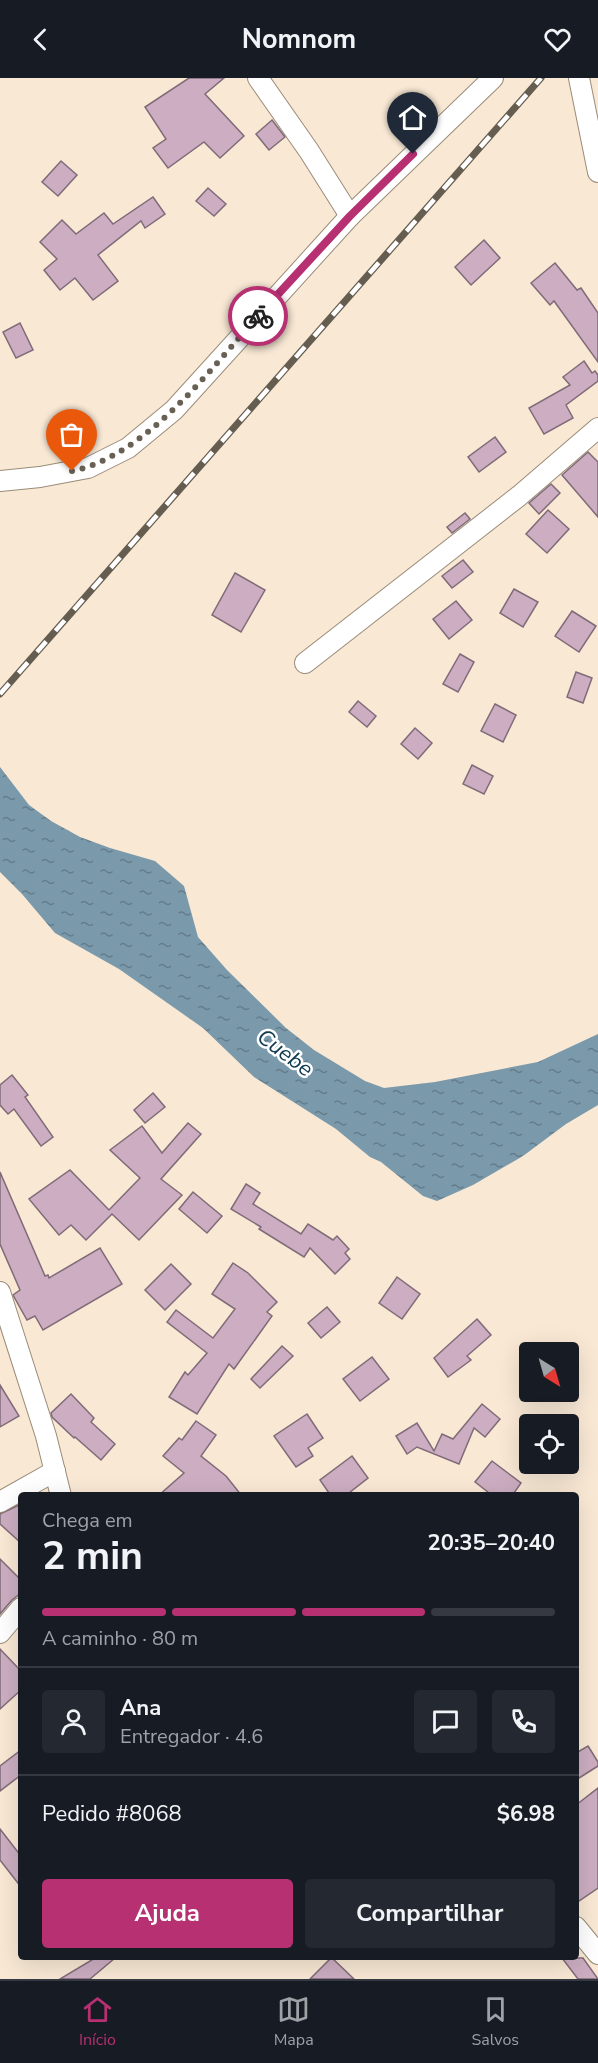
<!DOCTYPE html>
<html lang="pt">
<meta charset="utf-8">
<style>
:root{--surface:#171b24;--page:#242831;--text:#f1f3f6;--muted:#9ea1a6;--line:#363941;--accent:#b73072}
body{margin:0;font-family:"Nunito Sans",sans-serif;background:var(--page);color:var(--text);height:100vh;display:flex;flex-direction:column;font-size:22px;white-space:nowrap}
*{box-sizing:border-box;margin:0}
p{font-size:20px;color:var(--muted)}
.icon{flex:none;width:33px;height:33px;fill:none;stroke:currentColor;stroke-width:2;stroke-linecap:round;stroke-linejoin:round}
.map{position:relative;flex:1;overflow:hidden}
.sheet{position:absolute;left:18px;top:1414px;width:561px;height:468px;display:flex;flex-direction:column;background:var(--surface);border-radius:6px;box-shadow:0 6px 24px #0002}
.sheet>*{flex:none}
.needle{width:39px;rotate:143deg}
.fabs{position:absolute;left:519px;top:1264px;display:grid;gap:12px}
.fabs a{display:grid;place-items:center;width:60px;height:60px;border-radius:6px;background:var(--surface);box-shadow:0 6px 24px #0002;font-size:30px}
.pin{position:absolute;display:grid;place-items:center;width:51px;height:51px;color:#fff;margin:-62px -26px;border-radius:50% 50% 50% 0;rotate:-45deg;box-shadow:0 0 6px #0007}
.pin .icon{rotate:45deg}
.courier{position:absolute;display:grid;place-items:center;width:60px;height:60px;margin:-30px;border:4px solid #b73072;border-radius:50%;background:#fff;color:#222;box-shadow:0 2px 8px #0007}
.overview em{font-style:normal;font-weight:700}
.overview div{display:flex;flex-direction:column-reverse}
.overview{display:flex;align-items:center;justify-content:space-between;height:102px;padding:0 24px}
h1{font-size:39px;font-weight:700;line-height:45px}
.bar{display:grid;grid-template-columns:repeat(4,1fr);gap:9px 6px;align-content:center;height:72px;padding:0 24px}
.bar i{height:8px;border-radius:4px;background:var(--line)}
.bar .current{background:var(--accent)}
.bar p{grid-column:span 4}
.line{display:flex;align-items:center;gap:15px;padding:0 24px;border-top:2px solid var(--line)}
.line div{flex:1}
.round{display:grid;place-items:center;flex:none;width:63px;height:63px;border-radius:6px;background:var(--page)}
.cta{display:flex;gap:12px;margin-top:auto;padding:12px 24px}
.cta a{flex:1;height:69px;border-radius:6px;background:var(--accent);color:#fff;font-size:24px;font-weight:700;line-height:69px;text-align:center}
.cta a+a{background:var(--page);color:var(--text)}
header{display:flex;justify-content:space-between;align-items:center;height:78px;padding:0 24px;background:var(--surface);font-size:27px;font-weight:700}
.tabs{display:flex;justify-content:space-around;align-items:center;height:84px;border-top:2px solid var(--line);background:var(--surface);font-size:16px;color:var(--muted)}
.tabs a{display:grid;justify-items:center;gap:3px}
.tabs .current{color:var(--accent)}
.map>svg:first-child{display:block}
</style>
<header><svg class="icon" aria-label="back" viewBox="0 0 24 24"><path d="M15 5l-7 7 7 7"/></svg>Nomnom<svg class="icon" aria-label="heart" viewBox="0 0 24 24"><path d="M12 20l-8-8c-3-5 5-10 8-4 3-6 11-1 8 4z"/></svg></header>
<div class="map">
<svg width="598" height="1901" viewBox="0 0 598 1901">
<defs>
<pattern id="water-ripples" width="26" height="14" patternUnits="userSpaceOnUse" patternTransform="scale(1.5)"><rect width="26" height="14" fill="#7a99ab"/><path d="M2 4q2-2 4 0t4 0M15 11q2-2 4 0t4 0" fill="none" stroke="#637c8a"/></pattern>
</defs>
<rect width="100%" height="100%" fill="#f8e8d4"/>
<path fill="url(#water-ripples)" d="M 0,689 L 29,727 L 51,743 L 80,759 L 110,770 L 155,783 L 184,808 L 198,859 L 227,892 L 286,950 L 314,972 L 365,1003 L 384,1010 L 435,1004 L 538,984 L 598,956 L 598,1027 L 566,1046 L 523,1078 L 473,1107 L 437,1123 L 423,1118 L 381,1084 L 370,1079 L 336,1051 L 254,999 L 203,950 L 119,891 L 55,855 L 22,816 L 0,794 Z"/>
<g fill="#ccadc1" stroke="#806b78" stroke-width="1.5">
<path d="M 189,0 L 224,0 L 205,16 L 244,58 L 220,80 L 204,64 L 168,90 L 153,70 L 166,61 L 145,29 Z"/>
<path d="M 272,42 L 285,59 L 269,72 L 256,56 Z"/>
<path d="M 61,83 L 77,97 L 58,118 L 42,104 Z"/>
<path d="M 208,110 L 226,126 L 214,138 L 196,123 Z"/>
<path d="M 153,119 L 165,136 L 145,150 L 141,143 L 98,177 L 118,203 L 93,222 L 75,200 L 60,212 L 44,192 L 57,181 L 40,164 L 62,142 L 76,156 L 104,135 L 113,146 Z"/>
<path d="M 484,162 L 500,180 L 471,207 L 455,189 Z"/>
<path d="M 555,185 L 577,212 L 581,210 L 598,235 L 598,284 L 554,223 L 550,227 L 531,205 Z"/>
<path d="M 20,245 L 33,272 L 16,280 L 3,254 Z"/>
<path d="M 584,283 L 592,295 L 595,293 L 598,297 L 598,303 L 566,327 L 573,340 L 544,356 L 529,330 L 570,307 L 563,299 Z"/>
<path d="M 495,359 L 506,374 L 479,394 L 468,379 Z"/>
<path d="M 588,374 L 598,384 L 598,439 L 562,397 Z"/>
<path d="M 551,406 L 560,415 L 539,436 L 529,425 Z"/>
<path d="M 548,432 L 569,451 L 547,475 L 526,456 Z"/>
<path d="M 465,435 L 470,441 L 452,455 L 447,449 Z"/>
<path d="M 463,482 L 473,494 L 452,510 L 442,498 Z"/>
<path d="M 235,495 L 265,512 L 241,554 L 212,537 Z"/>
<path d="M 514,511 L 538,524 L 523,549 L 500,535 Z"/>
<path d="M 456,523 L 472,542 L 449,561 L 433,541 Z"/>
<path d="M 572,533 L 596,548 L 579,574 L 555,558 Z"/>
<path d="M 460,576 L 474,584 L 458,614 L 443,606 Z"/>
<path d="M 576,594 L 592,600 L 583,625 L 567,619 Z"/>
<path d="M 358,623 L 376,638 L 367,649 L 349,634 Z"/>
<path d="M 495,626 L 516,637 L 503,664 L 481,653 Z"/>
<path d="M 415,650 L 432,665 L 418,681 L 401,666 Z"/>
<path d="M 472,687 L 493,698 L 484,716 L 463,706 Z"/>
<path d="M 12,997 L 28,1017 L 25,1019 L 53,1059 L 41,1068 L 14,1031 L 8,1036 L 0,1027 L 0,1007 Z"/>
<path d="M 153,1015 L 165,1029 L 145,1045 L 134,1032 Z"/>
<path d="M 188,1045 L 201,1056 L 161,1101 L 182,1117 L 139,1162 L 112,1136 L 86,1162 L 71,1147 L 59,1157 L 29,1121 L 70,1092 L 109,1132 L 140,1100 L 110,1072 L 142,1048 L 162,1075 Z"/>
<path d="M 0,1094 L 45,1198 L 48,1197 L 49,1200 L 100,1170 L 122,1206 L 43,1252 L 35,1238 L 27,1242 L 13,1217 L 20,1212 L 0,1166 Z"/>
<path d="M 246,1106 L 260,1115 L 253,1126 L 301,1156 L 308,1146 L 333,1162 L 337,1158 L 349,1171 L 345,1175 L 350,1181 L 335,1196 L 310,1170 L 304,1179 L 259,1151 L 261,1149 L 231,1131 Z"/>
<path d="M 193,1114 L 222,1138 L 207,1155 L 179,1131 Z"/>
<path d="M 233,1185 L 248,1195 L 277,1224 L 267,1234 L 272,1238 L 234,1291 L 229,1286 L 197,1336 L 169,1319 L 185,1294 L 188,1297 L 207,1275 L 167,1244 L 176,1232 L 213,1260 L 235,1231 L 212,1216 Z"/>
<path d="M 171,1186 L 191,1206 L 165,1232 L 145,1212 Z"/>
<path d="M 397,1199 L 420,1216 L 402,1241 L 379,1225 Z"/>
<path d="M 327,1229 L 340,1244 L 321,1260 L 308,1245 Z"/>
<path d="M 477,1241 L 491,1257 L 467,1278 L 471,1282 L 448,1299 L 434,1280 Z"/>
<path d="M 282,1268 L 293,1278 L 260,1310 L 251,1301 Z"/>
<path d="M 372,1279 L 389,1301 L 360,1323 L 343,1301 Z"/>
<path d="M 0,1307 L 19,1338 L 0,1349 Z"/>
<path d="M 71,1316 L 94,1340 L 91,1344 L 115,1366 L 101,1382 L 75,1359 L 74,1360 L 52,1339 L 51,1335 Z"/>
<path d="M 482,1326 L 500,1341 L 485,1359 L 474,1350 L 459,1386 L 417,1369 L 407,1376 L 396,1358 L 417,1345 L 434,1373 L 442,1356 L 453,1361 Z"/>
<path d="M 307,1336 L 323,1360 L 308,1370 L 313,1378 L 296,1389 L 274,1358 Z"/>
<path d="M 196,1343 L 216,1357 L 201,1378 L 226,1398 L 242,1418 L 158,1418 L 184,1395 L 163,1378 L 179,1360 L 182,1362 Z"/>
<path d="M 352,1378 L 368,1400 L 345,1418 L 331,1418 L 320,1402 Z"/>
<path d="M 492,1383 L 521,1405 L 512,1418 L 493,1418 L 475,1404 Z"/>
<path d="M 19,1427 L 21,1429 L 21,1465 L 0,1446 L 0,1436 Z"/>
<path d="M 0,1481 L 21,1502 L 21,1515 L 12,1522 L 0,1536 Z"/>
<path d="M 0,1571 L 21,1593 L 21,1612 L 0,1631 Z"/>
<path d="M 588,1668 L 598,1684 L 598,1688 L 576,1702 L 576,1675 Z"/>
<path d="M 21,1672 L 21,1697 L 0,1713 L 0,1688 Z"/>
<path d="M 598,1710 L 598,1810 L 576,1825 L 576,1727 Z"/>
<path d="M 0,1751 L 21,1778 L 21,1809 L 0,1782 Z"/>
<path d="M 95,1880 L 115,1880 L 90,1901 L 60,1901 Z"/>
<path d="M 331,1880 L 332,1880 L 354,1901 L 310,1901 Z"/>
<path d="M 562,1880 L 583,1880 L 598,1901 L 578,1901 Z"/>
</g>
<g fill="none" stroke-linecap="round" stroke-linejoin="round">
<g stroke="#9a8c79" stroke-width="22">
<g id="street">
<path d="M 258,0 L 309,73 L 350,138"/>
<path d="M 579,0 L 598,94"/>
<path d="M 0,403 L 40,399 L 88,390 L 128,370 L 174,332 L 350,138 L 493,0"/>
<path d="M 305,585 L 519,418 L 598,350"/>
<path d="M 0,1214 L 46,1358 L 61,1418"/>
<path d="M 0,1424 L 55,1393"/>
<path d="M 0,1555 L 21,1530"/>
<path d="M 576,1849 L 598,1876"/>
</g>
</g>
<use href="#street" stroke="#fff" stroke-width="20"/>
<g stroke="#665d51" stroke-width="7">
<path id="rail" d="M 0,616 L 541,0"/>
</g>
<use href="#rail" stroke="#fff" stroke-width="4.5" stroke-dasharray="14" stroke-linecap="butt"/>
</g>
<g fill="none" stroke-linecap="round" stroke-linejoin="round">
<path stroke="#686054" stroke-width="6" stroke-dasharray="0 10.8" d="M 72,393 C 146,378 210,292 258,238"/>
<path stroke="#b73072" stroke-width="8" d="M 258,238 L 350,138 L 413,76"/>
</g>
<g text-anchor="middle" dominant-baseline="central" stroke-width="5" stroke-linejoin="round" paint-order="stroke">
<g font-size="22" font-style="italic" fill="#0f3a4f" stroke="#fff">
<text transform="translate(285 975) rotate(37)">Cuebe</text>
</g>
</g>
</svg>
<div class="fabs">
<a><svg class="needle" viewBox="-14 -14 28 28"><path d="M0-13l5 13h-10z" fill="#e53935"/><path d="M0 13l5-13h-10z" fill="#9ea1a6"/></svg></a>
<a><svg class="icon" aria-label="locate" viewBox="0 0 24 24"><circle cx="12" cy="12" r="6"/><path d="M12 2v4M12 18v4M2 12h4M18 12h4"/></svg></a>
</div>
<div class="pin" style="left:72px;top:393px;background:#ea580c"><svg class="icon" aria-label="bag" viewBox="0 0 24 24"><path d="M5 8h14l-1 12H6zM9 8a3 3 0 0 1 6 0"/></svg></div>
<div class="pin" style="left:413px;top:76px;background:#1f2937"><svg class="icon" aria-label="home" viewBox="0 0 24 24"><path d="M3 11l9-7 9 7M6 9v11h12V9"/></svg></div>
<div class="courier" style="left:258px;top:238px"><svg class="icon" aria-label="bike" viewBox="0 0 24 24"><circle cx="6" cy="16" r="4"/><circle cx="18" cy="16" r="4"/><path d="M6 16l4-8h5l3 8M10 8l3 8H6M13 5h3"/></svg></div>
<section class="sheet">
<div class="overview"><div><h1>2 min</h1><p>Chega em</p></div><em>20:35–20:40</em></div>
<div class="bar"><i class="current"></i><i class="current"></i><i class="current"></i><i></i><p>A caminho · 80 m</p></div>
<div class="line" style="height:108px"><a class="round"><svg class="icon" aria-label="person" viewBox="0 0 24 24"><circle cx="12" cy="8" r="4"/><path d="M4 21q1-7 8-7t8 7"/></svg></a><div><b>Ana</b><p>Entregador · 4.6</p></div><a class="round"><svg class="icon" aria-label="chat" viewBox="0 0 24 24"><path d="M4 5h16v11H9l-5 4z"/></svg></a><a class="round"><svg class="icon" aria-label="phone" viewBox="0 0 24 24"><path d="M5 4h4l2 5-3 2q2 4 5 5l2-3 5 2v4C11 20 4 13 5 4z"/></svg></a></div>
<div class="line" style="height:78px"><div>Pedido #8068</div><b>$6.98</b></div>
<div class="cta"><a>Ajuda</a><a>Compartilhar</a></div>
</section>
</div>
<nav class="tabs">
<a class="current"><svg class="icon" aria-label="home" viewBox="0 0 24 24"><path d="M3 11l9-7 9 7M6 9v11h12V9"/></svg>Início</a>
<a><svg class="icon" aria-label="map" viewBox="0 0 24 24"><path d="M3 6l6-2 6 2 6-2v14l-6 2-6-2-6 2zM9 4v14M15 6v14"/></svg>Mapa</a>
<a><svg class="icon" aria-label="saved" viewBox="0 0 24 24"><path d="M7 4h10v16l-5-4-5 4z"/></svg>Salvos</a>
</nav>
